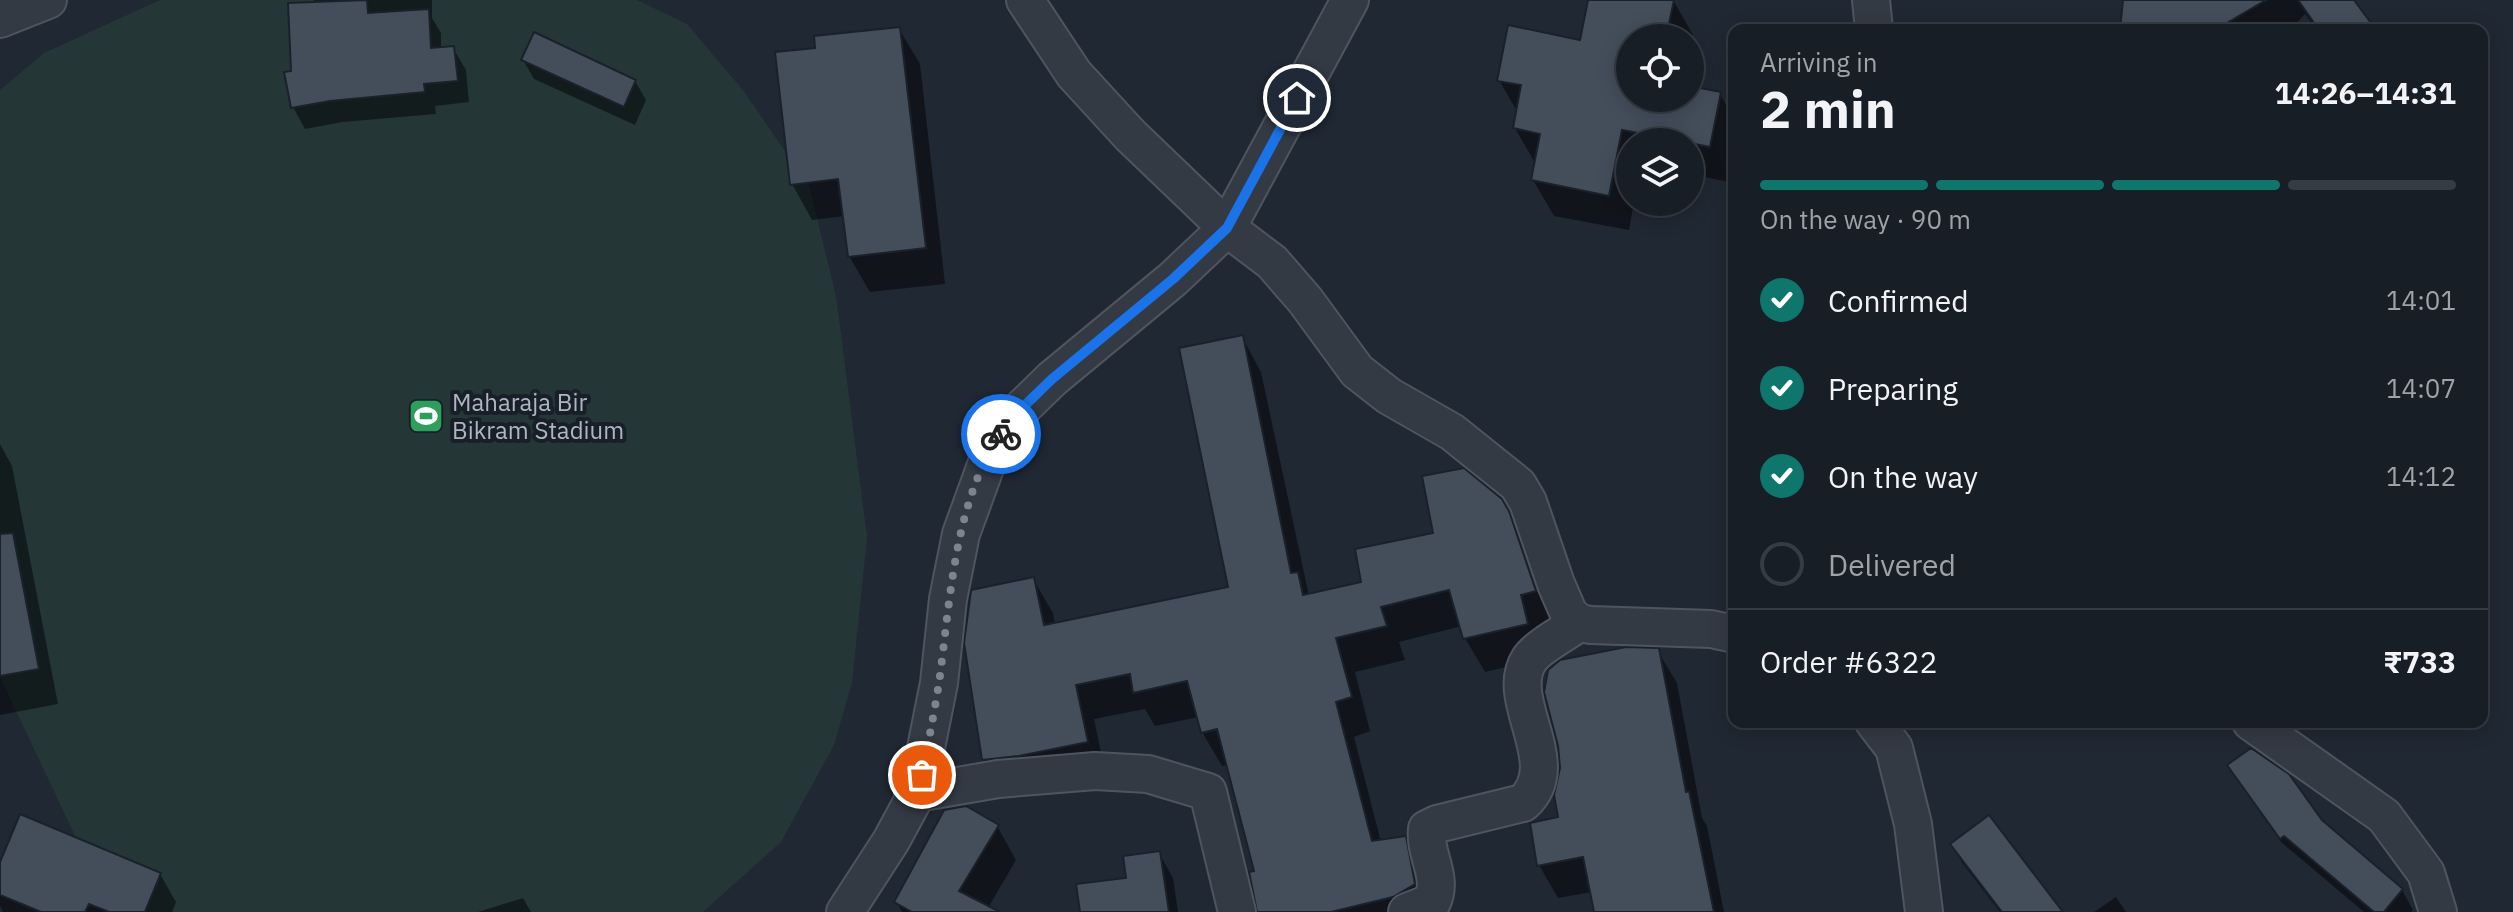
<!DOCTYPE html>
<meta charset="utf-8">
<style>
:root{--surface:#181e26;--page:#252b32;--text:#f1f3f6;--muted:#9fa2a7;--line:#363c43;--accent:#0f766e}
body{margin:0;font-family:"IBM Plex Sans",sans-serif;background:var(--page);color:var(--text);height:100vh;display:flex;flex-direction:column;font-size:30px;white-space:nowrap}
*{box-sizing:border-box;margin:0}
p{font-size:26px;color:var(--muted)}
.icon{flex:none;width:44px;height:44px;fill:none;stroke:currentColor;stroke-width:2;stroke-linecap:round;stroke-linejoin:round}
.map{position:relative;flex:1;overflow:hidden}
.panel{position:absolute;left:1728px;top:24px;width:760px;height:704px;display:flex;flex-direction:column;background:var(--surface);border-radius:16px;box-shadow:0 4px 20px #0003,0 0 0 2px var(--line)}
.panel>*{flex:none}
.fabs{position:absolute;left:1616px;top:24px;display:grid;gap:16px}
.fabs a{display:grid;place-items:center;width:88px;height:88px;border-radius:50%;background:var(--surface);box-shadow:0 4px 20px #0003,0 0 0 2px var(--line);font-size:40px}
.pin{position:absolute;display:grid;place-items:center;width:68px;height:68px;color:#fff;margin:-34px;border:4px solid #fff;border-radius:50%;box-shadow:0 2px 8px #0007}
.courier{position:absolute;display:grid;place-items:center;width:80px;height:80px;margin:-40px;border:6px solid #1a73e8;border-radius:50%;background:#fff;color:#222;box-shadow:0 2px 10px #0007}
.head em{font-style:normal;font-weight:700}
.head div{display:flex;flex-direction:column-reverse}
.head{display:flex;align-items:center;justify-content:space-between;height:136px;padding:0 32px}
h1{font-size:52px;font-weight:700;line-height:60px}
.bar{display:grid;grid-template-columns:repeat(4,1fr);gap:12px 8px;align-content:center;height:96px;padding:0 32px}
.bar i{height:10px;border-radius:6px;background:var(--line)}
.bar .on{background:var(--accent)}
.bar p{grid-column:span 4}
.line{display:flex;align-items:center;gap:20px;padding:0 32px;border-top:2px solid var(--line)}
.line div{flex:1}
ol{padding:0 32px;list-style:none}
li{display:flex;align-items:center;gap:24px;height:88px}
li p{margin-inline-start:auto}
li .icon{padding:8px;border-radius:50%;background:var(--accent);color:#fff;stroke-width:4}
li:last-child{color:var(--muted)}
li i{width:44px;height:44px;border:4px solid var(--line);border-radius:50%}
.map>svg:first-child{display:block}
</style>
<div class="map">
<svg width="2513" height="912" viewBox="0 0 2513 912">
<rect width="100%" height="100%" fill="#202833"/>
<path fill="#253636" d="M 160,0 L 637,0 L 687,24 L 743,90 L 809,186 L 836,296 L 867,537 L 852,683 L 834,745 L 781,842 L 703,912 L 130,912 L 85,857 L 0,677 L 0,90 L 44,53 Z"/>
<g fill="#0007">
<path d="M 314,0 L 432,0 L 432,18 L 441,33 L 441,49 L 453,48 L 466,70 L 469,102 L 435,106 L 436,114 L 343,122 L 305,129 L 293,107 L 293,73 Z"/>
<path d="M 1590,0 L 1673,0 L 1693,35 L 1690,52 L 1690,38 L 1630,38 L 1630,98 L 1690,98 L 1690,88 L 1720,94 L 1734,119 L 1734,160 L 1729,182 L 1690,174 L 1690,142 L 1630,142 L 1630,202 L 1634,202 L 1629,230 L 1554,216 L 1533,180 L 1536,165 L 1515,128 L 1518,113 L 1499,80 L 1582,42 Z"/>
<path d="M 2128,0 L 2352,0 L 2374,30 L 2317,30 L 2305,14 L 2290,30 L 2122,30 Z"/>
<path d="M 899,29 L 920,64 L 945,284 L 870,292 L 849,256 L 845,216 L 812,220 L 792,184 Z"/>
<path d="M 523,60 L 635,81 L 646,100 L 635,125 L 534,79 Z"/>
<path d="M 1242,337 L 1261,372 L 1309,596 L 1364,583 L 1435,535 L 1507,512 L 1528,547 L 1554,626 L 1546,658 L 1485,672 L 1465,638 L 1462,626 L 1399,642 L 1405,660 L 1355,672 L 1370,731 L 1354,737 L 1381,842 L 1405,838 L 1425,873 L 1432,912 L 1258,912 L 1257,873 L 1228,765 L 1222,766 L 1202,732 L 1199,717 L 1155,726 L 1145,709 L 1094,719 L 1106,776 L 1004,794 L 984,760 L 1033,579 L 1053,613 L 1055,625 L 1230,588 Z"/>
<path d="M 0,444 L 12,466 L 58,704 L 0,715 Z"/>
<path d="M 1657,650 L 1677,683 L 1702,818 L 1707,826 L 1724,912 L 1596,912 L 1592,892 L 1558,898 L 1539,865 L 1561,819 Z"/>
<path d="M 2230,766 L 2320,822 L 2402,890 L 2413,910 L 2411,912 L 2364,912 L 2281,842 Z"/>
<path d="M 997,826 L 1016,860 L 988,908 L 996,912 L 902,912 L 897,902 Z"/>
<path d="M 1952,845 L 2055,912 L 2000,912 L 1963,864 Z"/>
<path d="M 1159,853 L 1173,878 L 1178,912 L 1082,912 Z"/>
<path d="M 0,867 L 160,874 L 176,902 L 172,912 L 3,912 L 0,906 Z"/>
<path d="M 2116,897 L 2126,912 L 2094,912 Z"/>
<path d="M 523,898 L 531,912 L 478,912 Z"/>
</g>
<g fill="#444e5b" stroke="#1b212b" stroke-width="2">
<path d="M 367,0 L 368,13 L 429,9 L 431,48 L 454,46 L 458,81 L 424,84 L 425,92 L 330,101 L 291,108 L 284,72 L 291,71 L 288,3 Z"/>
<path d="M 1588,0 L 1674,0 L 1666,38 L 1630,38 L 1630,98 L 1690,98 L 1690,86 L 1721,92 L 1710,147 L 1622,130 L 1609,196 L 1531,180 L 1540,134 L 1513,128 L 1521,85 L 1497,81 L 1508,25 L 1580,40 Z"/>
<path d="M 2123,0 L 2266,0 L 2215,30 L 2120,30 Z"/>
<path d="M 2298,0 L 2354,0 L 2376,30 L 2319,30 Z"/>
<path d="M 900,27 L 926,248 L 848,257 L 838,179 L 790,185 L 775,52 L 815,48 L 814,36 Z"/>
<path d="M 534,32 L 636,80 L 624,107 L 521,60 Z"/>
<path d="M 1243,335 L 1291,573 L 1298,572 L 1303,595 L 1361,582 L 1355,549 L 1433,533 L 1422,476 L 1464,468 L 1502,499 L 1509,511 L 1536,591 L 1521,595 L 1528,624 L 1463,639 L 1449,590 L 1381,607 L 1387,626 L 1336,638 L 1352,697 L 1336,702 L 1372,841 L 1406,836 L 1415,884 L 1393,897 L 1331,912 L 1257,912 L 1249,872 L 1254,871 L 1217,729 L 1201,733 L 1187,681 L 1133,693 L 1130,674 L 1076,685 L 1088,742 L 1019,756 L 982,760 L 964,643 L 971,590 L 1034,577 L 1044,625 L 1228,587 L 1179,348 Z"/>
<path d="M 13,533 L 39,669 L 0,676 L 0,534 Z"/>
<path d="M 1626,647 L 1659,648 L 1686,792 L 1689,791 L 1714,912 L 1594,912 L 1583,857 L 1537,866 L 1530,823 L 1558,817 L 1554,795 L 1560,768 L 1558,746 L 1544,692 L 1548,670 L 1560,660 Z"/>
<path d="M 2251,748 L 2289,774 L 2322,820 L 2403,889 L 2384,912 L 2374,912 L 2284,836 L 2280,839 L 2227,765 Z"/>
<path d="M 966,806 L 999,825 L 959,891 L 1000,912 L 912,912 L 894,902 L 944,810 Z"/>
<path d="M 20,814 L 161,873 L 145,912 L 109,912 L 89,904 L 85,912 L 41,912 L 0,895 L 0,862 Z"/>
<path d="M 1989,815 L 2063,912 L 2002,912 L 1950,844 Z"/>
<path d="M 1160,851 L 1169,912 L 1080,912 L 1076,884 L 1126,878 L 1123,856 Z"/>
</g>
<g fill="none" stroke-linecap="round" stroke-linejoin="round">
<g stroke="#4e555f" stroke-width="40">
<g id="street">
<path d="M 1350,0 L 1227,228 L 1272,262 L 1305,300 L 1357,371 L 1389,396 L 1452,432 L 1518,485 L 1528,502 L 1556,584 L 1569,614 L 1579,623 L 1591,625 L 1711,629 L 1734,634"/>
<path d="M 1871,0 L 1874,30"/>
<path d="M 0,19 L 48,0"/>
<path d="M 1874,722 L 1894,748 L 1913,824 L 1924,912"/>
<path d="M 2251,722 L 2384,816 L 2426,873 L 2438,912"/>
<path d="M 917,793 L 998,779 L 1095,771 L 1148,774 L 1208,792 L 1237,912"/>
<path d="M 845,912 L 891,841 L 917,793 L 939,683 L 948,599 L 961,534 L 993,446 L 1013,417 L 1052,379 L 1173,279 L 1227,228 L 1130,135 L 1074,74 L 1025,0"/>
<path d="M 1407,912 L 1432,902 C 1444,877 1424,855 1427,829 L 1437,824 L 1523,803 C 1567,764 1503,701 1529,660 C 1537,647 1566,632 1579,623"/>
</g>
</g>
<use href="#street" stroke="#343a44" stroke-width="36"/>
</g>
<g fill="none" stroke-linecap="round" stroke-linejoin="round">
<path stroke="#7c848f" stroke-width="8" stroke-dasharray="0 14.4" d="M 922,775 C 928,744 934,714 939,683 C 950,604 954,501 1001,434"/>
<path stroke="#1a73e8" stroke-width="10" d="M 1001,434 L 1013,417 L 1052,379 L 1173,279 L 1227,228 L 1297,98"/>
</g>
<defs>
<g id="stadium-square" transform="scale(1.8)"><rect x="-9" y="-9" width="18" height="18" rx="4" fill="#2e9e5b" stroke="#191f29"/><path d="M0-5a6.5 5 0 1 0 0 10a6.5 5 0 1 0 0-10ZM-3.5-1.8h7v3.6h-7Z" fill="#fff"/></g>
</defs>
<g fill-rule="evenodd">
<use href="#stadium-square" x="426" y="416"/>
</g>
<g text-anchor="middle" dominant-baseline="central" stroke-width="8" stroke-linejoin="round" paint-order="stroke">
<g font-size="24" fill="#adb5c1" stroke="#191f29" text-anchor="start">
<text x="452" y="402">Maharaja Bir<tspan x="452" dy="28">Bikram Stadium</tspan></text>
</g>
</g>
</svg>
<div class="fabs">
<a><svg class="icon" aria-label="locate" viewBox="0 0 24 24"><circle cx="12" cy="12" r="6"/><path d="M12 2v4M12 18v4M2 12h4M18 12h4"/></svg></a>
<a><svg class="icon" aria-label="layers" viewBox="0 0 24 24"><path d="M12 4l9 5-9 5-9-5zM3 14l9 5 9-5"/></svg></a>
</div>
<div class="pin" style="left:922px;top:775px;background:#ea580c"><svg class="icon" aria-label="bag" viewBox="0 0 24 24"><path d="M5 8h14l-1 12H6zM9 8a3 3 0 0 1 6 0"/></svg></div>
<div class="pin" style="left:1297px;top:98px;background:#1f2937"><svg class="icon" aria-label="home" viewBox="0 0 24 24"><path d="M3 11l9-7 9 7M6 9v11h12V9"/></svg></div>
<div class="courier" style="left:1001px;top:434px"><svg class="icon" aria-label="bike" viewBox="0 0 24 24"><circle cx="6" cy="16" r="4"/><circle cx="18" cy="16" r="4"/><path d="M6 16l4-8h5l3 8M10 8l3 8H6M13 5h3"/></svg></div>
<section class="panel">
<div class="head"><div><h1>2 min</h1><p>Arriving in</p></div><em>14:26–14:31</em></div>
<div class="bar"><i class="on"></i><i class="on"></i><i class="on"></i><i></i><p>On the way · 90 m</p></div>
<ol>
<li><svg class="icon" aria-label="check" viewBox="0 0 24 24"><path d="M5 12l5 5 9-10"/></svg>Confirmed<p>14:01</p></li>
<li><svg class="icon" aria-label="check" viewBox="0 0 24 24"><path d="M5 12l5 5 9-10"/></svg>Preparing<p>14:07</p></li>
<li><svg class="icon" aria-label="check" viewBox="0 0 24 24"><path d="M5 12l5 5 9-10"/></svg>On the way<p>14:12</p></li>
<li><i></i>Delivered</li>
</ol>
<div class="line" style="height:104px"><div>Order #6322</div><b>₹733</b></div>
</section>
</div>
